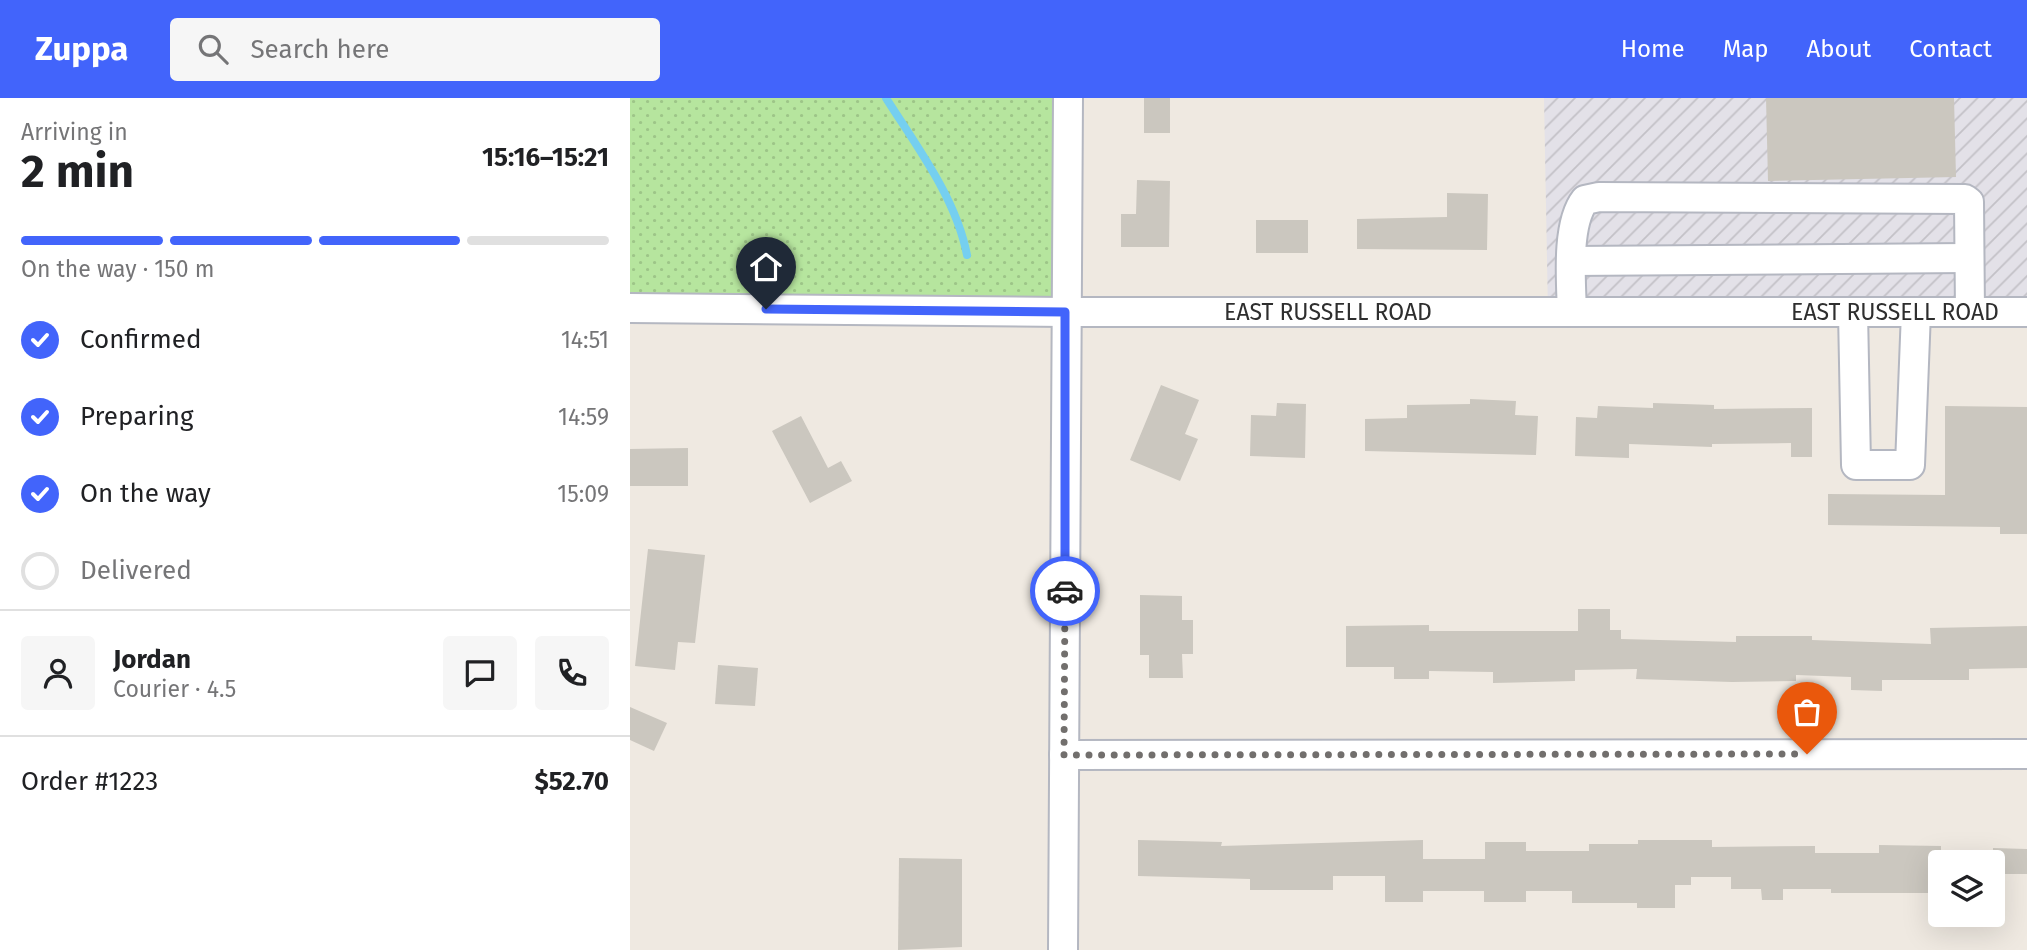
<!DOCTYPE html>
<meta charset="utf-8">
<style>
:root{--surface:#fff;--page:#f6f6f6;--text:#202124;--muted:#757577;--line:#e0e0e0;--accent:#4264fb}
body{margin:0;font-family:"Fira Sans",sans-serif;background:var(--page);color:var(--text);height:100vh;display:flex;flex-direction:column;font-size:26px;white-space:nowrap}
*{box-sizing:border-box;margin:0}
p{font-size:23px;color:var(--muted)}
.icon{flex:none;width:38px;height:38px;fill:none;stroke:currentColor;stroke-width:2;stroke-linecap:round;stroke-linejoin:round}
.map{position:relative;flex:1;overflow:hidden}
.panel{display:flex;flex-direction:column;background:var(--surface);width:630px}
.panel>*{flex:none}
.buttons{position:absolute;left:1298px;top:752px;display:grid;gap:14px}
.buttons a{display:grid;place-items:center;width:77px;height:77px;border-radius:7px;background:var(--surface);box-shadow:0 7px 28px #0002;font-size:35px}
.pin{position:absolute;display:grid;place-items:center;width:60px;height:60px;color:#fff;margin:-72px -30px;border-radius:50% 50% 50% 0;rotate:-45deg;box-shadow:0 0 7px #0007}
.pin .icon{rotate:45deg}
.courier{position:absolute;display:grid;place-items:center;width:70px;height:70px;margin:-35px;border:5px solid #4264fb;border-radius:50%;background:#fff;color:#222;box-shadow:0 2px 9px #0007}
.overview em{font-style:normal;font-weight:700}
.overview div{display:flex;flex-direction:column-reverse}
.overview{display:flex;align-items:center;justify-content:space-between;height:119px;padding:0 21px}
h1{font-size:46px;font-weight:700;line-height:52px}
.bar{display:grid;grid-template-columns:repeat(4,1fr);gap:10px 7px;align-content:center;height:84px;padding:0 21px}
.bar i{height:9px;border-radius:5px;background:var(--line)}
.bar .current{background:var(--accent)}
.bar p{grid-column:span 4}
.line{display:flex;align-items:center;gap:18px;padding:0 21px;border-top:2px solid var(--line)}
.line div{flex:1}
.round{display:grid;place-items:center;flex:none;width:74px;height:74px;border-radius:7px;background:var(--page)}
ol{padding:0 21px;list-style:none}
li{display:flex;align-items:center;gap:21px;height:77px}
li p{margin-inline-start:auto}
li .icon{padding:7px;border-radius:50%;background:var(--accent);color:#fff;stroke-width:4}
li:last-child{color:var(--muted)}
li i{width:38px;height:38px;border:4px solid var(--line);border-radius:50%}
header{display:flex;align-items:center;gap:42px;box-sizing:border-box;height:98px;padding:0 35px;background:var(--accent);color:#fff}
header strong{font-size:33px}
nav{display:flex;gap:38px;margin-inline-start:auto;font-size:24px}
.search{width:490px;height:63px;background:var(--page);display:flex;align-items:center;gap:18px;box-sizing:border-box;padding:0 24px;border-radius:7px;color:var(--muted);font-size:26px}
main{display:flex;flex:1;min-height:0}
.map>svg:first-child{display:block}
</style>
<header>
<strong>Zuppa</strong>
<div class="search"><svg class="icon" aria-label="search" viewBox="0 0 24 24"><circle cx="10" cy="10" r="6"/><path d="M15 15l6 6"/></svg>Search here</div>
<nav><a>Home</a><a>Map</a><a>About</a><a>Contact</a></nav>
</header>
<main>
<section class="panel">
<div class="overview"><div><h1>2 min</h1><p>Arriving in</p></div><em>15:16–15:21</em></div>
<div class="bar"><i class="current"></i><i class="current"></i><i class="current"></i><i></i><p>On the way · 150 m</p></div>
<ol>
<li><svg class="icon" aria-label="check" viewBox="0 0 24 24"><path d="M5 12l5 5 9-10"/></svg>Confirmed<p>14:51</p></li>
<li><svg class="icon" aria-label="check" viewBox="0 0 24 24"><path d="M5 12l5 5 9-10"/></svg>Preparing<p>14:59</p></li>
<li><svg class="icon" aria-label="check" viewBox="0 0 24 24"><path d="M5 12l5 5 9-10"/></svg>On the way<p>15:09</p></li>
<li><i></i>Delivered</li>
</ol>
<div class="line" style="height:126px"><a class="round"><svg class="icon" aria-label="person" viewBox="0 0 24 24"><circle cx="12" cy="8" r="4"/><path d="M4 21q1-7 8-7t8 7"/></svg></a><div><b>Jordan</b><p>Courier · 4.5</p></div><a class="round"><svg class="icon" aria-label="chat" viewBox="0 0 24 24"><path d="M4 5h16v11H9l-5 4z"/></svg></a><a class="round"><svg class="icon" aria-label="phone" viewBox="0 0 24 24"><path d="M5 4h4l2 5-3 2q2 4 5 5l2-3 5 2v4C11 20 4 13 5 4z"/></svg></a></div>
<div class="line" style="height:91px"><div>Order #1223</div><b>$52.70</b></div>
</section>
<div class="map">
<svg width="1397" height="852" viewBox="0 0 1397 852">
<defs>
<pattern id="industrial-furrows" width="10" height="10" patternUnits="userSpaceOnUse" patternTransform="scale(1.75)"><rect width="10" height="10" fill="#e3e1e8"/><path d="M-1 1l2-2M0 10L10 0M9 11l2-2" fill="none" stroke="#c3c1c7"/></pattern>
<pattern id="grass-dots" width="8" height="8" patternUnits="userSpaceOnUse" patternTransform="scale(1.75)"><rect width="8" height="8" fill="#b6e59e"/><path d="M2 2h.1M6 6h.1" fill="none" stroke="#9dc588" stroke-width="1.8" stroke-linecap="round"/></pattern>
</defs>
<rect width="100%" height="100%" fill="#efe9e1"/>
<path fill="url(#industrial-furrows)" d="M 914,0 L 1397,0 L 1397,214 L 918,214 Z"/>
<path fill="url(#grass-dots)" d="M 0,0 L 438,0 L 435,214 L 0,210 Z"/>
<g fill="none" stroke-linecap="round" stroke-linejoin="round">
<path stroke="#75cff0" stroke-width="8" d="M 256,0 C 287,49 326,100 337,157"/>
</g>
<g fill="#cbc7bf">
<rect x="514" y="0" width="26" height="35"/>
<path d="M 1136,0 L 1324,0 L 1326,79 L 1138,83 Z"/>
<path d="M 507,82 L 540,83 L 539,149 L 491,149 L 491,116 L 506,116 Z"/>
<path d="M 817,95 L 858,96 L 857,152 L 727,151 L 727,121 L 817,119 Z"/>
<rect x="626" y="122" width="52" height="33"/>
<path d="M 531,287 L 569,302 L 555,336 L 568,341 L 550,383 L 500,362 Z"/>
<path d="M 840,301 L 886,303 L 885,317 L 908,318 L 906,357 L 735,353 L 735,321 L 777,320 L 777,307 L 840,306 Z"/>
<path d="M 647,305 L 676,306 L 675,360 L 620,358 L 621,317 L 646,318 Z"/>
<path d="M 1023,305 L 1084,307 L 1084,311 L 1182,310 L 1182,359 L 1161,359 L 1161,345 L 1082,346 L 1082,349 L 999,346 L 999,360 L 945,358 L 946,319 L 967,320 L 968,308 L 1023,310 Z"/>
<path d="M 1315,308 L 1397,309 L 1397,436 L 1370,436 L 1370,429 L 1198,427 L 1198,396 L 1315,397 Z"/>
<path d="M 171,318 L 198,370 L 211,363 L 222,383 L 180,405 L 142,333 Z"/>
<path d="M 58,350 L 58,388 L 0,388 L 0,351 Z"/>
<path d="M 18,451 L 75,457 L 65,545 L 48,544 L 45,572 L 5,568 Z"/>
<path d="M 510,497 L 552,498 L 552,522 L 563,522 L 563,556 L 552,556 L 553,580 L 519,580 L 519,557 L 510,557 Z"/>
<path d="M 948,511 L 980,511 L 980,532 L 991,532 L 991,541 L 1106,544 L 1106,538 L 1182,538 L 1182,542 L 1301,546 L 1300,530 L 1397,528 L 1397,570 L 1339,571 L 1339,582 L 1252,582 L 1252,593 L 1221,592 L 1221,579 L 1166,577 L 1166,583 L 1102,584 L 1006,581 L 1007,571 L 945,572 L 945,583 L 863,585 L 863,574 L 799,573 L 799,581 L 764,581 L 764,569 L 716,569 L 716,528 L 799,527 L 799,533 L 948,533 Z"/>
<path d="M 88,567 L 128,570 L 125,608 L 85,606 Z"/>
<path d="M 0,609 L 37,625 L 24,653 L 0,642 Z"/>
<path d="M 508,742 L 592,744 L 591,748 L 793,742 L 793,761 L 855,761 L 855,744 L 896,744 L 896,753 L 959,753 L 959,746 L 1008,746 L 1008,742 L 1082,742 L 1082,749 L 1185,748 L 1185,755 L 1249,755 L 1249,747 L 1311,748 L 1311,795 L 1201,795 L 1201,791 L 1153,791 L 1153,802 L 1132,802 L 1131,791 L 1101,791 L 1101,779 L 1061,779 L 1061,787 L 1045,787 L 1045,810 L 1007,810 L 1007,805 L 942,805 L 942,793 L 896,793 L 896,804 L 854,804 L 854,793 L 793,793 L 793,804 L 755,804 L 755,778 L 703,778 L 703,792 L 620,792 L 620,781 L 508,778 Z"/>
<path d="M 1363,750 L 1397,751 L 1397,776 L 1363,776 Z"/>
<path d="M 269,760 L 332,761 L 332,849 L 268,852 Z"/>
</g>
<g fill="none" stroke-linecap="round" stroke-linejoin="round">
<g stroke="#b4b7c1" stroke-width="32">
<g id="minor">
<path d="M 941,163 L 1338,160"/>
<path d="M 0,210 L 435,214 L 1397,214"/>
<path d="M 942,214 C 941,184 936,126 955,102 L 969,99 L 1335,101 L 1339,104 L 1340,214"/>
<path d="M 1223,214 L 1226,367 L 1280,367 L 1286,214"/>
<path d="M 434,657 L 1397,656"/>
<path d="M 433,852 L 438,0"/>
</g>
</g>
<use href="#minor" stroke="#fff" stroke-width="28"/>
</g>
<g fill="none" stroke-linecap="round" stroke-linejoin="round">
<path stroke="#726f6d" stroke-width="7" stroke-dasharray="0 12.6" d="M 435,493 L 434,657 L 1177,656"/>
<path stroke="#4264fb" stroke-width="9" d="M 136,211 L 435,214 L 435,493"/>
</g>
<g text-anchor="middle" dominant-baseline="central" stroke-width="5" stroke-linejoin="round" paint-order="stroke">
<g font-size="23" fill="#2e2e2e" stroke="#fff">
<text x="698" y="214">EAST RUSSELL ROAD</text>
<text x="1265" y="214">EAST RUSSELL ROAD</text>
</g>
</g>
</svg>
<div class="buttons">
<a><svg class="icon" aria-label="layers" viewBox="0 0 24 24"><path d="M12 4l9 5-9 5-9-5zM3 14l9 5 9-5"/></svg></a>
</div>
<div class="pin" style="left:1177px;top:656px;background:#ea580c"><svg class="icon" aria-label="bag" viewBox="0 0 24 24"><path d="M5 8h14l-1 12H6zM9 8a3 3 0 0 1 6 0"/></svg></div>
<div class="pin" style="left:136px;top:211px;background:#1f2937"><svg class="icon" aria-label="home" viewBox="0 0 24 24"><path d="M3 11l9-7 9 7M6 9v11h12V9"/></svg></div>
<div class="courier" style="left:435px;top:493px"><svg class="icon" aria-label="car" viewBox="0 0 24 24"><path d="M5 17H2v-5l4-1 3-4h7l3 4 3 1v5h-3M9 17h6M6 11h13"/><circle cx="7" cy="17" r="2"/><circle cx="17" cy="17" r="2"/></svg></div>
</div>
</main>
